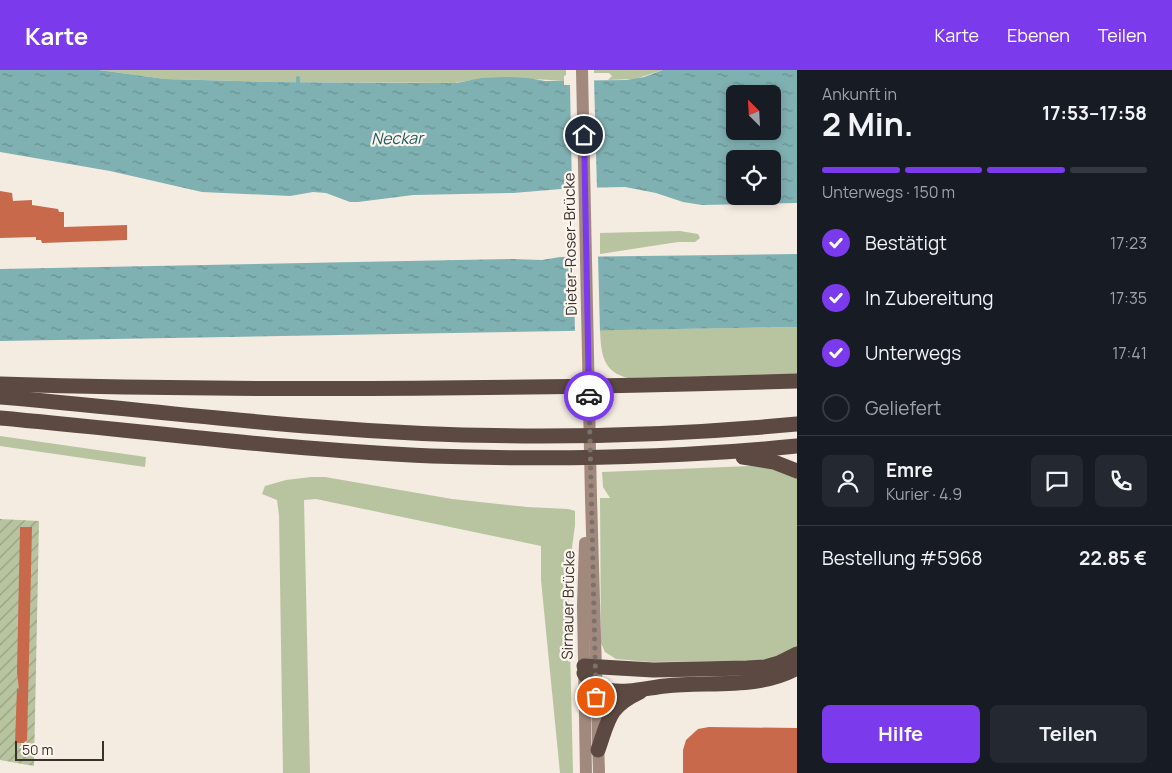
<!DOCTYPE html>
<html lang="de">
<meta charset="utf-8">
<style>
:root{--surface:#171b24;--page:#242831;--text:#f1f3f6;--muted:#9ea1a6;--line:#363941;--accent:#7c3aed}
body{margin:0;font-family:Manrope,sans-serif;background:var(--page);color:var(--text);height:100vh;display:flex;flex-direction:column;font-size:19px;white-space:nowrap}
*{box-sizing:border-box;margin:0}
p{font-size:16px;color:var(--muted)}
.icon{flex:none;width:28px;height:28px;fill:none;stroke:currentColor;stroke-width:2;stroke-linecap:round;stroke-linejoin:round}
.map{position:relative;flex:1;overflow:hidden}
.details{display:flex;flex-direction:column;background:var(--surface);width:375px}
.details>*{flex:none}
.needle{width:32px;rotate:336deg}
.controls{position:absolute;left:726px;top:15px;display:grid;gap:10px}
.controls a{display:grid;place-items:center;width:55px;height:55px;border-radius:8px;background:var(--surface);box-shadow:0 2px 8px #0003;font-size:25px}
.scale{position:absolute;left:15px;bottom:12px;width:89px;box-sizing:border-box;padding-left:5px;border:2px solid #3b302b;border-top:0;font-size:14px;line-height:18px;white-space:nowrap;color:#3b302b;-webkit-text-stroke:4px #fbf5ee;paint-order:stroke}
.pin{position:absolute;display:grid;place-items:center;width:42px;height:42px;color:#fff;margin:-21px;border:2px solid #fff;border-radius:50%;box-shadow:0 1px 5px #0007}
.courier{position:absolute;display:grid;place-items:center;width:50px;height:50px;margin:-25px;border:4px solid #7c3aed;border-radius:50%;background:#fff;color:#222;box-shadow:0 1px 6px #0007}
.summary em{font-style:normal;font-weight:700}
.summary div{display:flex;flex-direction:column-reverse}
.summary{display:flex;align-items:center;justify-content:space-between;height:85px;padding:0 25px}
h1{font-size:32px;font-weight:700;line-height:38px}
.bar{display:grid;grid-template-columns:repeat(4,1fr);gap:8px 5px;align-content:center;height:60px;padding:0 25px}
.bar i{height:6px;border-radius:4px;background:var(--line)}
.bar .active{background:var(--accent)}
.bar p{grid-column:span 4}
.line{display:flex;align-items:center;gap:12px;padding:0 25px;border-top:1px solid var(--line)}
.line div{flex:1}
.round{display:grid;place-items:center;flex:none;width:52px;height:52px;border-radius:8px;background:var(--page)}
ol{padding:0 25px;list-style:none}
li{display:flex;align-items:center;gap:15px;height:55px}
li p{margin-inline-start:auto}
li .icon{padding:5px;border-radius:50%;background:var(--accent);color:#fff;stroke-width:4}
li:last-child{color:var(--muted)}
li i{width:28px;height:28px;border:2px solid var(--line);border-radius:50%}
.primary-button{display:flex;gap:10px;margin-top:auto;padding:10px 25px}
.primary-button a{flex:1;height:58px;border-radius:8px;background:var(--accent);color:#fff;font-size:20px;font-weight:700;line-height:58px;text-align:center}
.primary-button a+a{background:var(--page);color:var(--text)}
header{display:flex;align-items:center;gap:30px;box-sizing:border-box;height:70px;padding:0 25px;background:var(--accent);color:#fff}
header strong{font-size:24px}
nav{display:flex;gap:28px;margin-inline-start:auto;font-size:18px}
main{display:flex;flex:1;min-height:0}
.map>svg:first-child{display:block}
</style>
<header>
<strong>Karte</strong>
<nav><a>Karte</a><a>Ebenen</a><a>Teilen</a></nav>
</header>
<main>
<div class="map">
<svg width="797" height="703" viewBox="0 0 797 703">
<defs>
<pattern id="garden-furrows" width="10" height="10" patternUnits="userSpaceOnUse" patternTransform="scale(1.25)"><rect width="10" height="10" fill="#b8c4a0"/><path d="M-1 1l2-2M0 10L10 0M9 11l2-2" fill="none" stroke="#97a083"/></pattern>
<pattern id="water-ripples" width="26" height="14" patternUnits="userSpaceOnUse" patternTransform="scale(1.25)"><rect width="26" height="14" fill="#7fb0b2"/><path d="M2 4q2-2 4 0t4 0M15 11q2-2 4 0t4 0" fill="none" stroke="#699091"/></pattern>
</defs>
<rect width="100%" height="100%" fill="#f4ebe1"/>
<g fill="#b8c4a0">
<path d="M 99,0 L 566,0 L 566,5 L 564,6 L 564,11 C 527,9 492,6 455,13 L 274,12 L 165,9 Z"/>
<path d="M 594,0 L 663,0 L 635,9 L 608,10 L 612,6 L 609,3 L 594,3 Z"/>
<path d="M 680,161 L 698,164 L 700,168 L 695,172 L 678,172 L 600,184 L 600,163 Z"/>
<path d="M 797,257 L 797,304 L 628,308 C 602,302 601,282 600,260 Z"/>
<path d="M 0,366 L 146,387 L 145,397 L 0,376 Z"/>
<path d="M 751,396 L 772,397 L 797,408 L 797,578 C 781,587 766,590 748,591 L 650,592 L 616,589 L 605,582 L 601,573 L 600,428 L 610,428 L 603,417 L 602,402 Z"/>
<path d="M 311,407 L 325,407 L 452,429 L 527,437 L 568,439 L 575,441 L 575,455 L 570,493 L 569,533 L 573,703 L 560,703 L 541,510 L 541,476 L 316,429 L 304,430 L 310,703 L 283,703 L 279,445 L 277,430 L 262,424 L 265,416 L 286,410 Z"/>
</g>
<path fill="url(#garden-furrows)" d="M 0,449 L 39,451 L 34,696 L 0,690 Z"/>
<g fill="url(#water-ripples)" fill-rule="evenodd">
<path d="M 0,0 L 99,0 L 165,9 L 274,12 L 407,13 L 457,13 L 481,8 L 506,7 L 528,8 L 545,11 L 626,10 L 644,7 L 663,0 L 797,0 L 797,133 L 702,135 L 683,132 L 656,123 L 625,117 L 573,118 L 513,123 L 413,125 L 358,132 L 350,132 L 326,123 L 313,122 L 290,126 L 202,122 L 110,101 L 0,82 ZM 735,24 L 772,24 L 772,61 L 735,61 ZM 735,89 L 772,89 L 772,126 L 735,126 Z"/>
<path d="M 797,184 L 797,257 L 0,271 L 0,199 L 511,189 L 542,190 L 560,187 Z"/>
</g>
<g fill="#f4ebe1">
<path d="M 564,8 L 594,8 L 597,120 L 572,121 L 570,15 L 564,15 Z"/>
<path d="M 573,185 L 598,185 L 600,262 L 575,263 Z"/>
</g>
<g fill="none" stroke-linecap="round" stroke-linejoin="round">
<path stroke="#7fb0b2" stroke-width="4" d="M 298,13 L 298,8"/>
</g>
<g fill="#c8694b">
<path d="M 0,121 L 12,123 L 13,131 L 32,130 L 32,135 L 58,139 L 59,142 L 64,142 L 64,157 L 127,155 L 127,170 L 42,173 L 41,170 L 36,170 L 36,167 L 0,168 Z"/>
<path d="M 20,457 L 32,457 L 27,673 L 15,673 L 17,618 L 19,619 L 17,603 Z"/>
<path d="M 709,657 L 797,658 L 797,703 L 683,703 L 683,680 L 686,670 L 698,659 Z"/>
</g>
<g fill="none" stroke-linecap="round" stroke-linejoin="round">
<g stroke="#a18a7d" stroke-width="12">
<path d="M 582,0 L 591,428 L 599,703"/>
<path d="M 585,473 L 583,536 L 586,703"/>
</g>
<g stroke="#5c4a42" stroke-width="15">
<path d="M 0,314 C 266,322 531,319 797,311"/>
<path d="M 0,327 C 107,336 213,349 320,357 C 479,370 638,369 797,354"/>
<path d="M 0,348 C 144,361 288,380 432,386 C 554,390 676,388 797,376"/>
<path d="M 743,387 L 774,392 L 797,401"/>
<path d="M 584,596 L 653,600 L 747,598 L 765,597 L 779,593 L 797,584"/>
<path d="M 584,603 C 589,612 597,618 608,620 C 626,624 647,618 665,616 C 708,611 758,620 797,598"/>
<path d="M 598,680 C 609,649 608,637 640,622"/>
</g>
</g>
<g fill="none" stroke-linecap="round" stroke-linejoin="round">
<path stroke="#7c716b" stroke-width="5" stroke-dasharray="0 9" d="M 589,326 L 596,627"/>
<path stroke="#7c3aed" stroke-width="6" d="M 584,65 L 589,326"/>
</g>
<g text-anchor="middle" dominant-baseline="central" stroke-width="4.5" stroke-linejoin="round" paint-order="stroke">
<g font-size="15" fill="#3b302b" stroke="#fbf5ee">
<text transform="translate(570 174) rotate(-91)">Dieter-Roser-Brücke</text>
<text transform="translate(568 535) rotate(-89)">Sirnauer Brücke</text>
</g>
<g font-size="16" font-style="italic" fill="#1f5a5e" stroke="#fbf5ee">
<text transform="translate(397 68) rotate(-1)">Neckar</text>
</g>
</g>
</svg>
<div class="controls">
<a><svg class="needle" viewBox="-14 -14 28 28"><path d="M0-13l5 13h-10z" fill="#e53935"/><path d="M0 13l5-13h-10z" fill="#9ea1a6"/></svg></a>
<a><svg class="icon" aria-label="locate" viewBox="0 0 24 24"><circle cx="12" cy="12" r="6"/><path d="M12 2v4M12 18v4M2 12h4M18 12h4"/></svg></a>
</div>
<div class="scale">50 m</div>
<div class="pin" style="left:596px;top:627px;background:#ea580c"><svg class="icon" aria-label="bag" viewBox="0 0 24 24"><path d="M5 8h14l-1 12H6zM9 8a3 3 0 0 1 6 0"/></svg></div>
<div class="pin" style="left:584px;top:65px;background:#1f2937"><svg class="icon" aria-label="home" viewBox="0 0 24 24"><path d="M3 11l9-7 9 7M6 9v11h12V9"/></svg></div>
<div class="courier" style="left:589px;top:326px"><svg class="icon" aria-label="car" viewBox="0 0 24 24"><path d="M5 17H2v-5l4-1 3-4h7l3 4 3 1v5h-3M9 17h6M6 11h13"/><circle cx="7" cy="17" r="2"/><circle cx="17" cy="17" r="2"/></svg></div>
</div>
<section class="details">
<div class="summary"><div><h1>2 Min.</h1><p>Ankunft in</p></div><em>17:53–17:58</em></div>
<div class="bar"><i class="active"></i><i class="active"></i><i class="active"></i><i></i><p>Unterwegs · 150 m</p></div>
<ol>
<li><svg class="icon" aria-label="check" viewBox="0 0 24 24"><path d="M5 12l5 5 9-10"/></svg>Bestätigt<p>17:23</p></li>
<li><svg class="icon" aria-label="check" viewBox="0 0 24 24"><path d="M5 12l5 5 9-10"/></svg>In Zubereitung<p>17:35</p></li>
<li><svg class="icon" aria-label="check" viewBox="0 0 24 24"><path d="M5 12l5 5 9-10"/></svg>Unterwegs<p>17:41</p></li>
<li><i></i>Geliefert</li>
</ol>
<div class="line" style="height:90px"><a class="round"><svg class="icon" aria-label="person" viewBox="0 0 24 24"><circle cx="12" cy="8" r="4"/><path d="M4 21q1-7 8-7t8 7"/></svg></a><div><b>Emre</b><p>Kurier · 4.9</p></div><a class="round"><svg class="icon" aria-label="chat" viewBox="0 0 24 24"><path d="M4 5h16v11H9l-5 4z"/></svg></a><a class="round"><svg class="icon" aria-label="phone" viewBox="0 0 24 24"><path d="M5 4h4l2 5-3 2q2 4 5 5l2-3 5 2v4C11 20 4 13 5 4z"/></svg></a></div>
<div class="line" style="height:65px"><div>Bestellung #5968</div><b>22.85 €</b></div>
<div class="primary-button"><a>Hilfe</a><a>Teilen</a></div>
</section>
</main>
